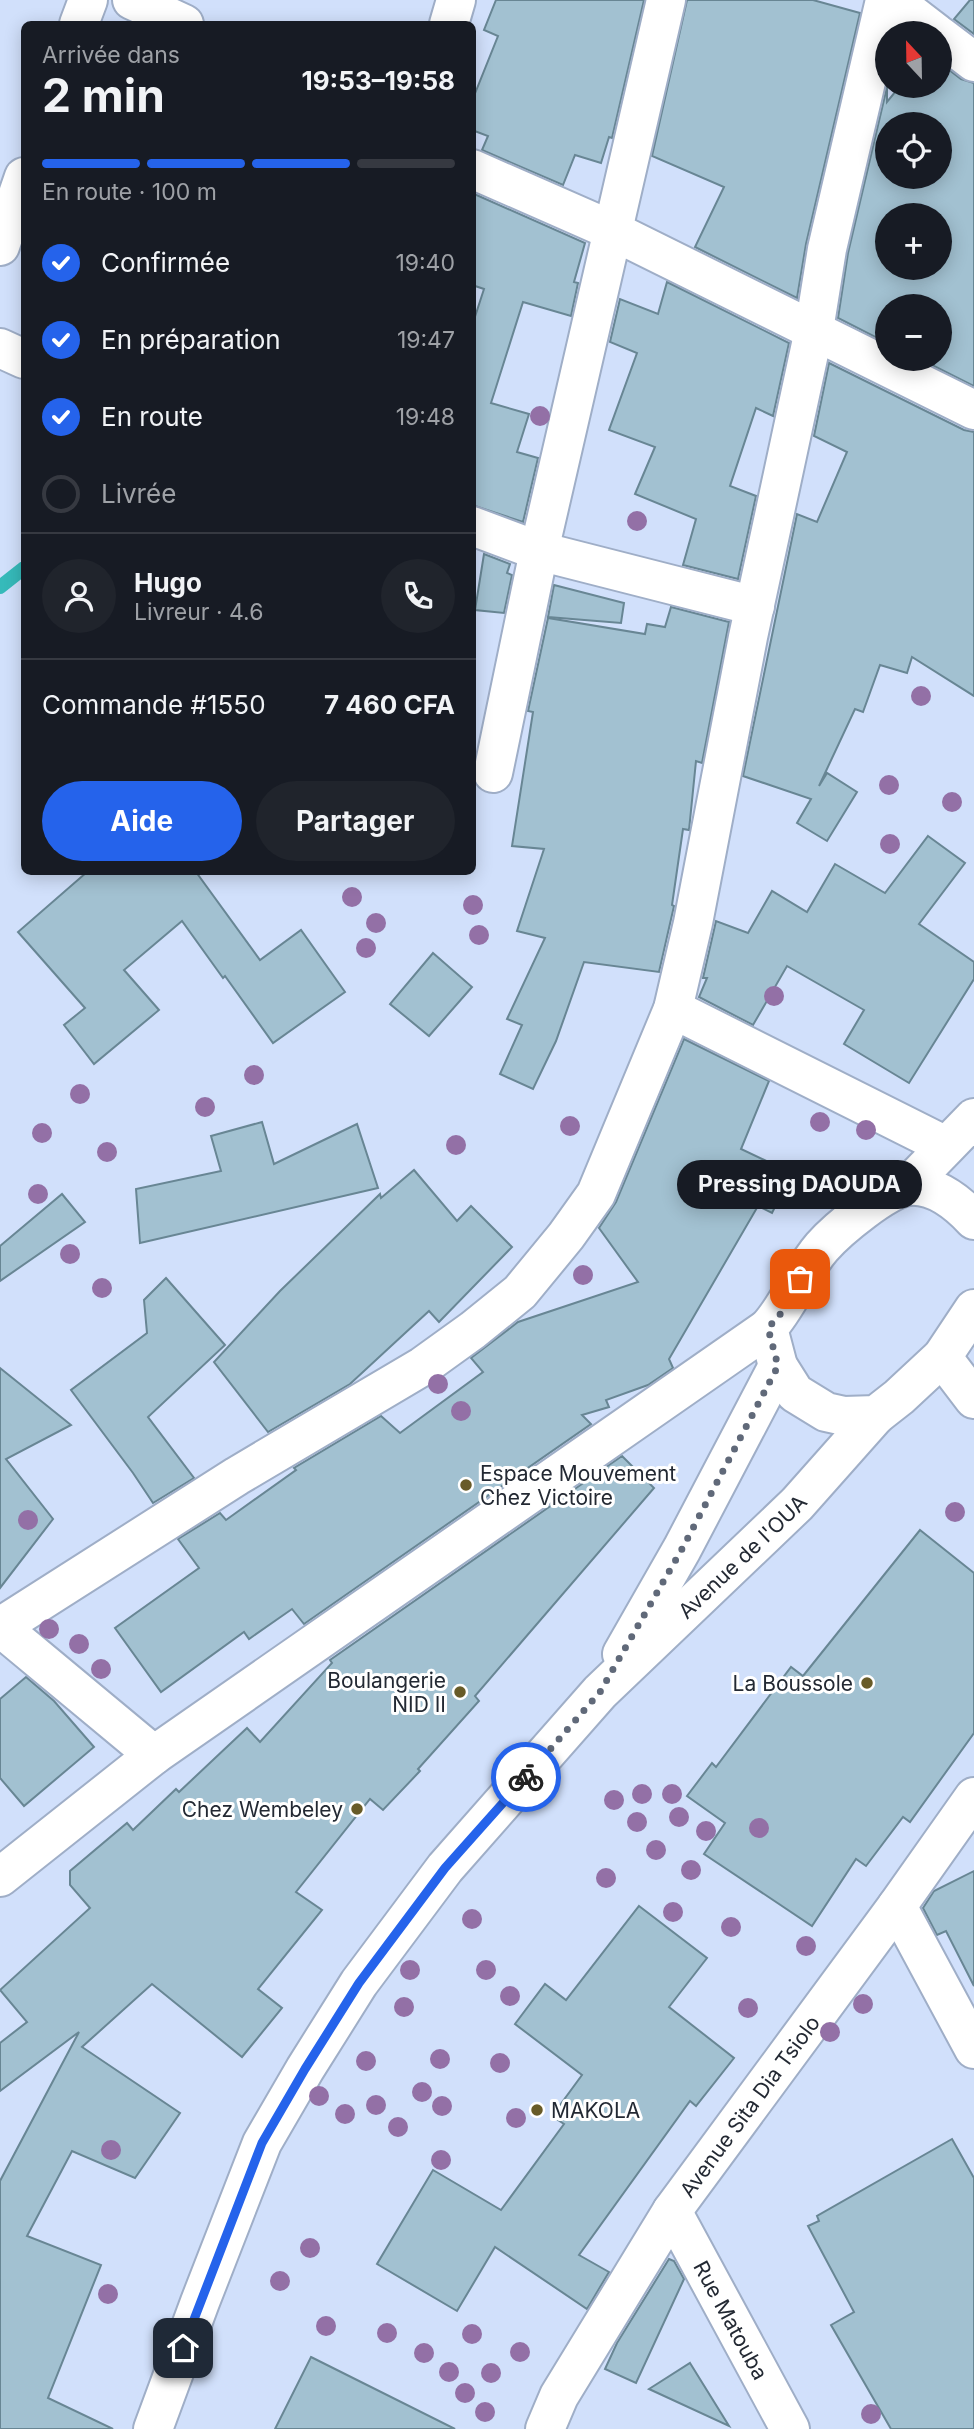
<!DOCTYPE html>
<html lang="fr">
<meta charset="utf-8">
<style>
:root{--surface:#171b24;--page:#20242c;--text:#f1f3f6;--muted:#9ea1a6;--line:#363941;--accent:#2563eb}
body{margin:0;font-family:Inter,sans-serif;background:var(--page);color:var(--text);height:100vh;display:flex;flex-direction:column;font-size:26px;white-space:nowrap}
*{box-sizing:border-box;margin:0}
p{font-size:23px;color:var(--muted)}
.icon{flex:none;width:38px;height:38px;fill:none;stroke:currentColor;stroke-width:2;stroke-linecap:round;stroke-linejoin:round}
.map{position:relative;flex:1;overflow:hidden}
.side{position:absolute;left:21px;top:21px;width:455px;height:854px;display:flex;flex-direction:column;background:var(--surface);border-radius:10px;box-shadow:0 4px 18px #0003}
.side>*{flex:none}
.needle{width:46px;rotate:338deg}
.fabs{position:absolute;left:875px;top:21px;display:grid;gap:14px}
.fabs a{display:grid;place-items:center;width:77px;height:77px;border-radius:50%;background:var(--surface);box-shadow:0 4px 18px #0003;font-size:35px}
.pin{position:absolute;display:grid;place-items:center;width:60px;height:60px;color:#fff;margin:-30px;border-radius:14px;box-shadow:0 4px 10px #0006}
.courier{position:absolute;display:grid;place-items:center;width:70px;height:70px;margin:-35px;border:5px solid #2563eb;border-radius:50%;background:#fff;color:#222;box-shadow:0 2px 9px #0007}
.bubble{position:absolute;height:49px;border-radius:24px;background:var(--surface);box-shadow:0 4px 18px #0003;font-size:23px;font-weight:700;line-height:49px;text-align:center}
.overview em{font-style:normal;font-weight:700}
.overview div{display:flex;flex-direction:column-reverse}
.overview{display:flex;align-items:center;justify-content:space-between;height:119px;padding:0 21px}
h1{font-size:46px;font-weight:700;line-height:52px}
.bar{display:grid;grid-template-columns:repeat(4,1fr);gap:10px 7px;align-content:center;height:84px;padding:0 21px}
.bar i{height:9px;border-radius:5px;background:var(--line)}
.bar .selected{background:var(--accent)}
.bar p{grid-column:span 4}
.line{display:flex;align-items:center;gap:18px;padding:0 21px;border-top:2px solid var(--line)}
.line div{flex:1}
.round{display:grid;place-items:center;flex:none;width:74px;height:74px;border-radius:37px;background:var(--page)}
ol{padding:0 21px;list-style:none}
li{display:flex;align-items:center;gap:21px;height:77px}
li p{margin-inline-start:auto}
li .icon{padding:7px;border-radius:50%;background:var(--accent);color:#fff;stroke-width:4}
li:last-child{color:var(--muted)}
li i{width:38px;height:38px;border:4px solid var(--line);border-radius:50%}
.button{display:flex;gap:14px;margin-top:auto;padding:14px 21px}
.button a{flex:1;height:80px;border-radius:42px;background:var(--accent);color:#fff;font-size:28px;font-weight:700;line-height:80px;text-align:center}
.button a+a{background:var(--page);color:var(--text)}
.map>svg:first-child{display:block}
</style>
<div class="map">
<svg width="974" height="2429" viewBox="0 0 974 2429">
<rect width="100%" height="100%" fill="#d1e0fb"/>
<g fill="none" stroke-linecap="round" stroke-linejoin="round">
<path stroke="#36baba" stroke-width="14" d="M 0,587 L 24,568"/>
</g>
<g fill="#a2c1d1" stroke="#688694" stroke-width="2" fill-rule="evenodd">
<path d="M 496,0 L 644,0 L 612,138 L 609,137 L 601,163 L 575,155 L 563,185 L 482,150 L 488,136 L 472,130 L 472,101 L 498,36 L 484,30 Z"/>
<path d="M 687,0 L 813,0 L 860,13 L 806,244 L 797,298 L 695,247 L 724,187 L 652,156 Z"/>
<path d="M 970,0 L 974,0 L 974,34 L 954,19 Z"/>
<path d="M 940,63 L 961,79 L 974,83 L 974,386 L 920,359 L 940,359 L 940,306 L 887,306 L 887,343 L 838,318 L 848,253 L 887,87 L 887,102 L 900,86 L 940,86 ZM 887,124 L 940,124 L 940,177 L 887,177 ZM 887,215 L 940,215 L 940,268 L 887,268 Z"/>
<path d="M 472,193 L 585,243 L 574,282 L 578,283 L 571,316 L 523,302 L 491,403 L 529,414 L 517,452 L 538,458 L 523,522 L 472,505 L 472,326 L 484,289 L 472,285 Z"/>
<path d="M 667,282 L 789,343 L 773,416 L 756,408 L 730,486 L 756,496 L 738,579 L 683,565 L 696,519 L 635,494 L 655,447 L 609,430 L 637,353 L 610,342 L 620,299 L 658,314 Z"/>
<path d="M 829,363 L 964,430 L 974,432 L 974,696 L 912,657 L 907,673 L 880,665 L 863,712 L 855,709 L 819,786 L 827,773 L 857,792 L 827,841 L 797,823 L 811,799 L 743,776 L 797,514 L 817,522 L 847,452 L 814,436 Z"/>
<path d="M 484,554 L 510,564 L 507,573 L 512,575 L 504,613 L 475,610 Z"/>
<path d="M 554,585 L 624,603 L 621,623 L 548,617 Z"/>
<path d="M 671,607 L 729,622 L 702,763 L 696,761 L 689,830 L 683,829 L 672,905 L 674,906 L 659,972 L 584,962 L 556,1041 L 533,1089 L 500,1074 L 522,1025 L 507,1019 L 545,938 L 517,931 L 544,849 L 512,846 L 533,712 L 528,711 L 548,618 L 645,634 L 647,624 L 665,627 Z"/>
<path d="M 928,836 L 965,863 L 919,924 L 974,962 L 974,979 L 909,1083 L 844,1044 L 864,1010 L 787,966 L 753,1025 L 699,997 L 707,978 L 703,978 L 716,921 L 748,933 L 772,891 L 807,912 L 835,864 L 885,893 Z"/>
<path d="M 87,872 L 196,872 L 260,960 L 301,930 L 345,992 L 273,1043 L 225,976 L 223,978 L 182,921 L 124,970 L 159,1010 L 94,1064 L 64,1025 L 85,1008 L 18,932 Z"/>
<path d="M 433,953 L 472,987 L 429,1036 L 390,1004 Z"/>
<path d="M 684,1039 L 769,1081 L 741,1149 L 792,1173 L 772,1213 L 758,1206 L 669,1359 L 673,1368 L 648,1385 L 606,1400 L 609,1407 L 582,1415 L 591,1424 L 304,1624 L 292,1609 L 249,1639 L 244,1632 L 161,1692 L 115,1628 L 199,1568 L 178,1539 L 220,1513 L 226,1520 L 296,1470 L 294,1468 L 381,1416 L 400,1433 L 483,1372 L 471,1358 L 518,1322 L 638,1282 L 599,1228 L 616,1202 Z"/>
<path d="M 262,1122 L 274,1164 L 357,1124 L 378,1188 L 140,1243 L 136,1189 L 221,1171 L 211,1136 Z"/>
<path d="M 414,1170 L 457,1221 L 471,1206 L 512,1247 L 439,1322 L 429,1311 L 350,1384 L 268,1432 L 214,1362 L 280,1291 L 380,1194 L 381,1198 Z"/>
<path d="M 62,1194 L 85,1222 L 0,1281 L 0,1246 Z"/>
<path d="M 166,1278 L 225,1345 L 148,1417 L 194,1478 L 153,1503 L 133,1473 L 71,1390 L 147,1333 L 144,1300 Z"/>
<path d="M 0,1368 L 71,1425 L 6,1459 L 53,1519 L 0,1588 Z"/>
<path d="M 622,1456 L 654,1488 L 475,1696 L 479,1701 L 418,1769 L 420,1771 L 383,1810 L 370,1799 L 296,1892 L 322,1910 L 258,1989 L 282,2008 L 242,2057 L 152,1984 L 82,2047 L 180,2113 L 135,2178 L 72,2151 L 27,2236 L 101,2265 L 48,2398 L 113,2429 L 0,2429 L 0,2181 L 79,2032 L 0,2091 L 0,2043 L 27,2022 L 0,1990 L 90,1908 L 70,1885 L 70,1871 L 127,1823 L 133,1830 L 176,1789 L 179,1792 L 247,1728 L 260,1742 L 332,1663 L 330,1660 Z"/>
<path d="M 920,1530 L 974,1573 L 974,1733 L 910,1822 L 903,1817 L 866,1866 L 856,1859 L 812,1926 L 704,1854 L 725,1823 L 687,1796 L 712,1763 L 716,1767 L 791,1667 L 803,1676 Z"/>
<path d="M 26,1677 L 54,1701 L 94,1747 L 24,1806 L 0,1778 L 0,1699 Z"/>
<path d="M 974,1871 L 974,1986 L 946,1931 L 937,1935 L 923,1908 L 934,1891 Z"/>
<path d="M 639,1906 L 707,1958 L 669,2007 L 734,2058 L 696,2106 L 690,2101 L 579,2255 L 609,2272 L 587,2309 L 495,2247 L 457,2311 L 377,2264 L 433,2170 L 501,2210 L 564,2124 L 552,2116 L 582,2075 L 515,2024 L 545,1984 L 566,2000 Z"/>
<path d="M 952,2139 L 974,2178 L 974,2429 L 891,2429 L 831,2325 L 854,2312 L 808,2226 L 819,2221 L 817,2216 Z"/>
<path d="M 669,2259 L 674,2261 L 684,2279 L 636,2383 L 605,2369 L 617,2343 Z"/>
<path d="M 311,2357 L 455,2429 L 275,2429 Z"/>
<path d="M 690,2363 L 729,2426 L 649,2389 Z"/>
</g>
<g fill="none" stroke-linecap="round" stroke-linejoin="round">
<g stroke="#9faec7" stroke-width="42">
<g id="minor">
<path d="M 132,0 L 184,24"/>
<path d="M 893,0 L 936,33"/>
<path d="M 79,24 L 88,0"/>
<path d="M 449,24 L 456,0"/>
<path d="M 940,36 L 974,62"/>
<path d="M 472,169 L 611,230 L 974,410"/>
<path d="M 0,246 L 24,177"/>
<path d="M 0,348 L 24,359"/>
<path d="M 472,526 L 539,551 L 755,606"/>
<path d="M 493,773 L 539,551 L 666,0"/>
<path d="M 673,1009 L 946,1146"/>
<path d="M 942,1357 L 974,1399"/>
<path d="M 0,1627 L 237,1476 L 423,1366 L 473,1330 L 520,1292 L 566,1236 L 596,1194 L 673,1009 L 693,923 L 748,637 L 814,330 L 827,249 L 885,0"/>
<path d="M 0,1627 L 154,1755"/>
<path d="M 0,1877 L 154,1755 L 768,1328"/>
<path d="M 897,1906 L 974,2049"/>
<path id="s1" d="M 672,2211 L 790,2429"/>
<path id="s2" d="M 545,2429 L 559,2396 L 672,2211 L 897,1906 L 974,1797"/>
</g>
</g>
<g stroke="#9faec7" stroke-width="42">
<g id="major">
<path d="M 908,1186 L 974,1118"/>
<path d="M 974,1220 C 958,1203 935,1184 909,1186 C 887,1188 837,1230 822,1247 C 800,1272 790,1304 768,1328 L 778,1366 L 795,1393 L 826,1412 L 844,1416 L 876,1415 L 899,1397 L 942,1357 L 974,1309"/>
<path d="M 622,1654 L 682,1549 L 778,1366"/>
<path id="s3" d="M 153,2429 L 200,2302 L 262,2143 L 305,2069 L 359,1983 L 445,1868 L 600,1692 L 797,1504 L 876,1415"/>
</g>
</g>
<use href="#minor" stroke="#fff" stroke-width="38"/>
<use href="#major" stroke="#fff" stroke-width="38"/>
</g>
<g fill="#9370a6">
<circle cx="540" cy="416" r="10"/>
<circle cx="637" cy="521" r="10"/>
<circle cx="921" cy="696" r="10"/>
<circle cx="889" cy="785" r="10"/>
<circle cx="952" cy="802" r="10"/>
<circle cx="890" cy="844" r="10"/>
<circle cx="352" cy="897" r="10"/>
<circle cx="473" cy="905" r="10"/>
<circle cx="376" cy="923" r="10"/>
<circle cx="479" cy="935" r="10"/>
<circle cx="366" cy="948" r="10"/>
<circle cx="774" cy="996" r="10"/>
<circle cx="254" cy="1075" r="10"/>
<circle cx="80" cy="1094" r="10"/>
<circle cx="205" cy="1107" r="10"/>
<circle cx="820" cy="1122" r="10"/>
<circle cx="570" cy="1126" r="10"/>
<circle cx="866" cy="1130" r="10"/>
<circle cx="42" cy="1133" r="10"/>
<circle cx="456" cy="1145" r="10"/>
<circle cx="107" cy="1152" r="10"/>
<circle cx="38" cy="1194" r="10"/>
<circle cx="70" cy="1254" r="10"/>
<circle cx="583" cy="1275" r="10"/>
<circle cx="102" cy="1288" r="10"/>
<circle cx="438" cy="1384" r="10"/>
<circle cx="461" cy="1411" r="10"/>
<circle cx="955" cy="1512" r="10"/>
<circle cx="28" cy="1520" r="10"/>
<circle cx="49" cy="1629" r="10"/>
<circle cx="79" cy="1644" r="10"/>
<circle cx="101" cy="1669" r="10"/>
<circle cx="642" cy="1794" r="10"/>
<circle cx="672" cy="1794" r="10"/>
<circle cx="614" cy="1800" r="10"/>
<circle cx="679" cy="1817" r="10"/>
<circle cx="637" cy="1822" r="10"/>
<circle cx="759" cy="1828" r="10"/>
<circle cx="706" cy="1831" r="10"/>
<circle cx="656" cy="1850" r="10"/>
<circle cx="691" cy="1870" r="10"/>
<circle cx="606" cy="1878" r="10"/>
<circle cx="673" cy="1912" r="10"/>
<circle cx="472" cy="1919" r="10"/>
<circle cx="731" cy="1927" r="10"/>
<circle cx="806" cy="1946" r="10"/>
<circle cx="410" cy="1970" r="10"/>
<circle cx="486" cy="1970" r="10"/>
<circle cx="510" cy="1996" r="10"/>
<circle cx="863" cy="2004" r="10"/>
<circle cx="404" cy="2007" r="10"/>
<circle cx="748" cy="2008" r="10"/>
<circle cx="830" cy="2032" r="10"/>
<circle cx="440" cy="2059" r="10"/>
<circle cx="366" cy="2061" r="10"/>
<circle cx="500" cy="2063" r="10"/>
<circle cx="422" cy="2092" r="10"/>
<circle cx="319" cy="2096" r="10"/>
<circle cx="376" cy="2105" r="10"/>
<circle cx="442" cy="2106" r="10"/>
<circle cx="345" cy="2114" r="10"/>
<circle cx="516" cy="2118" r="10"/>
<circle cx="398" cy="2127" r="10"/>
<circle cx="111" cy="2150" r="10"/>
<circle cx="441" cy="2160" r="10"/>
<circle cx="310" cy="2248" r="10"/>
<circle cx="280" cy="2281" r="10"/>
<circle cx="108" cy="2294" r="10"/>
<circle cx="326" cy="2326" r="10"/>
<circle cx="387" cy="2333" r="10"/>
<circle cx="472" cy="2334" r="10"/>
<circle cx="520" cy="2352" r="10"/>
<circle cx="424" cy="2353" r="10"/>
<circle cx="449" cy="2372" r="10"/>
<circle cx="491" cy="2373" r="10"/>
<circle cx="465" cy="2393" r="10"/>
<circle cx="485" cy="2412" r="10"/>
<circle cx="871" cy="2414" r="10"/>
</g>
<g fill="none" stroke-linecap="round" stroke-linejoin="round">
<path stroke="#606979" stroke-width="7" stroke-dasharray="0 12.6" d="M 526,1777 L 600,1692 L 682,1549 L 778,1366 L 768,1328 L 783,1311 L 800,1279"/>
<path stroke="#2563eb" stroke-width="9" d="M 183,2348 L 262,2143 L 305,2069 L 359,1983 L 445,1868 L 526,1777"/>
</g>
<g fill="#685b28" stroke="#fff" stroke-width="2.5">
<circle cx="466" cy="1485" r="7"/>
<circle cx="867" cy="1683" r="7"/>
<circle cx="460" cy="1692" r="7"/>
<circle cx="357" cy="1809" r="7"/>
<circle cx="537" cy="2110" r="7"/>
</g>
<g text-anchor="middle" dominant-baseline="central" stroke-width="6" stroke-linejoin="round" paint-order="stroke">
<g font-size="21" fill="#232933" stroke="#fff" text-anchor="end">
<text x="480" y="1473" text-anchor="start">Espace Mouvement<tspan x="480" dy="24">Chez Victoire</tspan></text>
<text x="446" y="1680">Boulangerie<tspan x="446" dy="24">NID II</tspan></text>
<text x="853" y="1683">La Boussole</text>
<text x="343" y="1809">Chez Wembeley</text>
<text x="551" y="2110" text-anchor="start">MAKOLA</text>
</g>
<g font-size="21" fill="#232933" stroke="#fff">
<text stroke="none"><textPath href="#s3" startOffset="1068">Avenue de l'OUA</textPath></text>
<text stroke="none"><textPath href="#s2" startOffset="383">Avenue Sita Dia Tsiolo</textPath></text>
<text stroke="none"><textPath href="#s1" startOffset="124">Rue Matouba</textPath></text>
</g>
</g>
</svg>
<div class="fabs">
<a><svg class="needle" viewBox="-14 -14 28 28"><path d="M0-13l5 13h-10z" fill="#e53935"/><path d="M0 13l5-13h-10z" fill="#9ea1a6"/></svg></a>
<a><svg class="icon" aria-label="locate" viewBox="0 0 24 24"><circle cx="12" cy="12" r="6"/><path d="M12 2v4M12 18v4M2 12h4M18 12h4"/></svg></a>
<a>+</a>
<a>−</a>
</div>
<div class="pin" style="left:800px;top:1279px;background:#ea580c"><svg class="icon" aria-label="bag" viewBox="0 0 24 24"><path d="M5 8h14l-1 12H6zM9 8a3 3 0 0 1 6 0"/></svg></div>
<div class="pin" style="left:183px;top:2348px;background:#1f2937"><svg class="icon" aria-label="home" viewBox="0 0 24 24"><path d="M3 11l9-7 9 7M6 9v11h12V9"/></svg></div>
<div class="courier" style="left:526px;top:1777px"><svg class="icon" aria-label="bike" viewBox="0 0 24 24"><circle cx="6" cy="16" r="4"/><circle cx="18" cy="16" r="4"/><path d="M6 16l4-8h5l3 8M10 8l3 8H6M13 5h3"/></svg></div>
<div class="bubble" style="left:677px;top:1160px;width:245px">Pressing DAOUDA</div>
<section class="side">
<div class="overview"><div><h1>2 min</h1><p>Arrivée dans</p></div><em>19:53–19:58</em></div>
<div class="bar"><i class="selected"></i><i class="selected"></i><i class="selected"></i><i></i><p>En route · 100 m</p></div>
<ol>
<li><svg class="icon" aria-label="check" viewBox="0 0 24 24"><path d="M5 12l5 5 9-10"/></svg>Confirmée<p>19:40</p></li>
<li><svg class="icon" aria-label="check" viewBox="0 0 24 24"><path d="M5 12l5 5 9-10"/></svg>En préparation<p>19:47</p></li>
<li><svg class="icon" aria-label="check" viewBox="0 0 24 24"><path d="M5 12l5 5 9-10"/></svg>En route<p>19:48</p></li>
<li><i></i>Livrée</li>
</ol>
<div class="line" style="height:126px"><a class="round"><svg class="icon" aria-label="person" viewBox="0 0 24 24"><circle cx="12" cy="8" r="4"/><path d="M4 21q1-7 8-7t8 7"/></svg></a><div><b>Hugo</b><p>Livreur · 4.6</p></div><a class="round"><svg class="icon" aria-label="phone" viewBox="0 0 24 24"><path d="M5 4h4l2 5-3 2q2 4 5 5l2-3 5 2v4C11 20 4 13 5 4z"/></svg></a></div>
<div class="line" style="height:91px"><div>Commande #1550</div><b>7 460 CFA</b></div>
<div class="button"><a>Aide</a><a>Partager</a></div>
</section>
</div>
